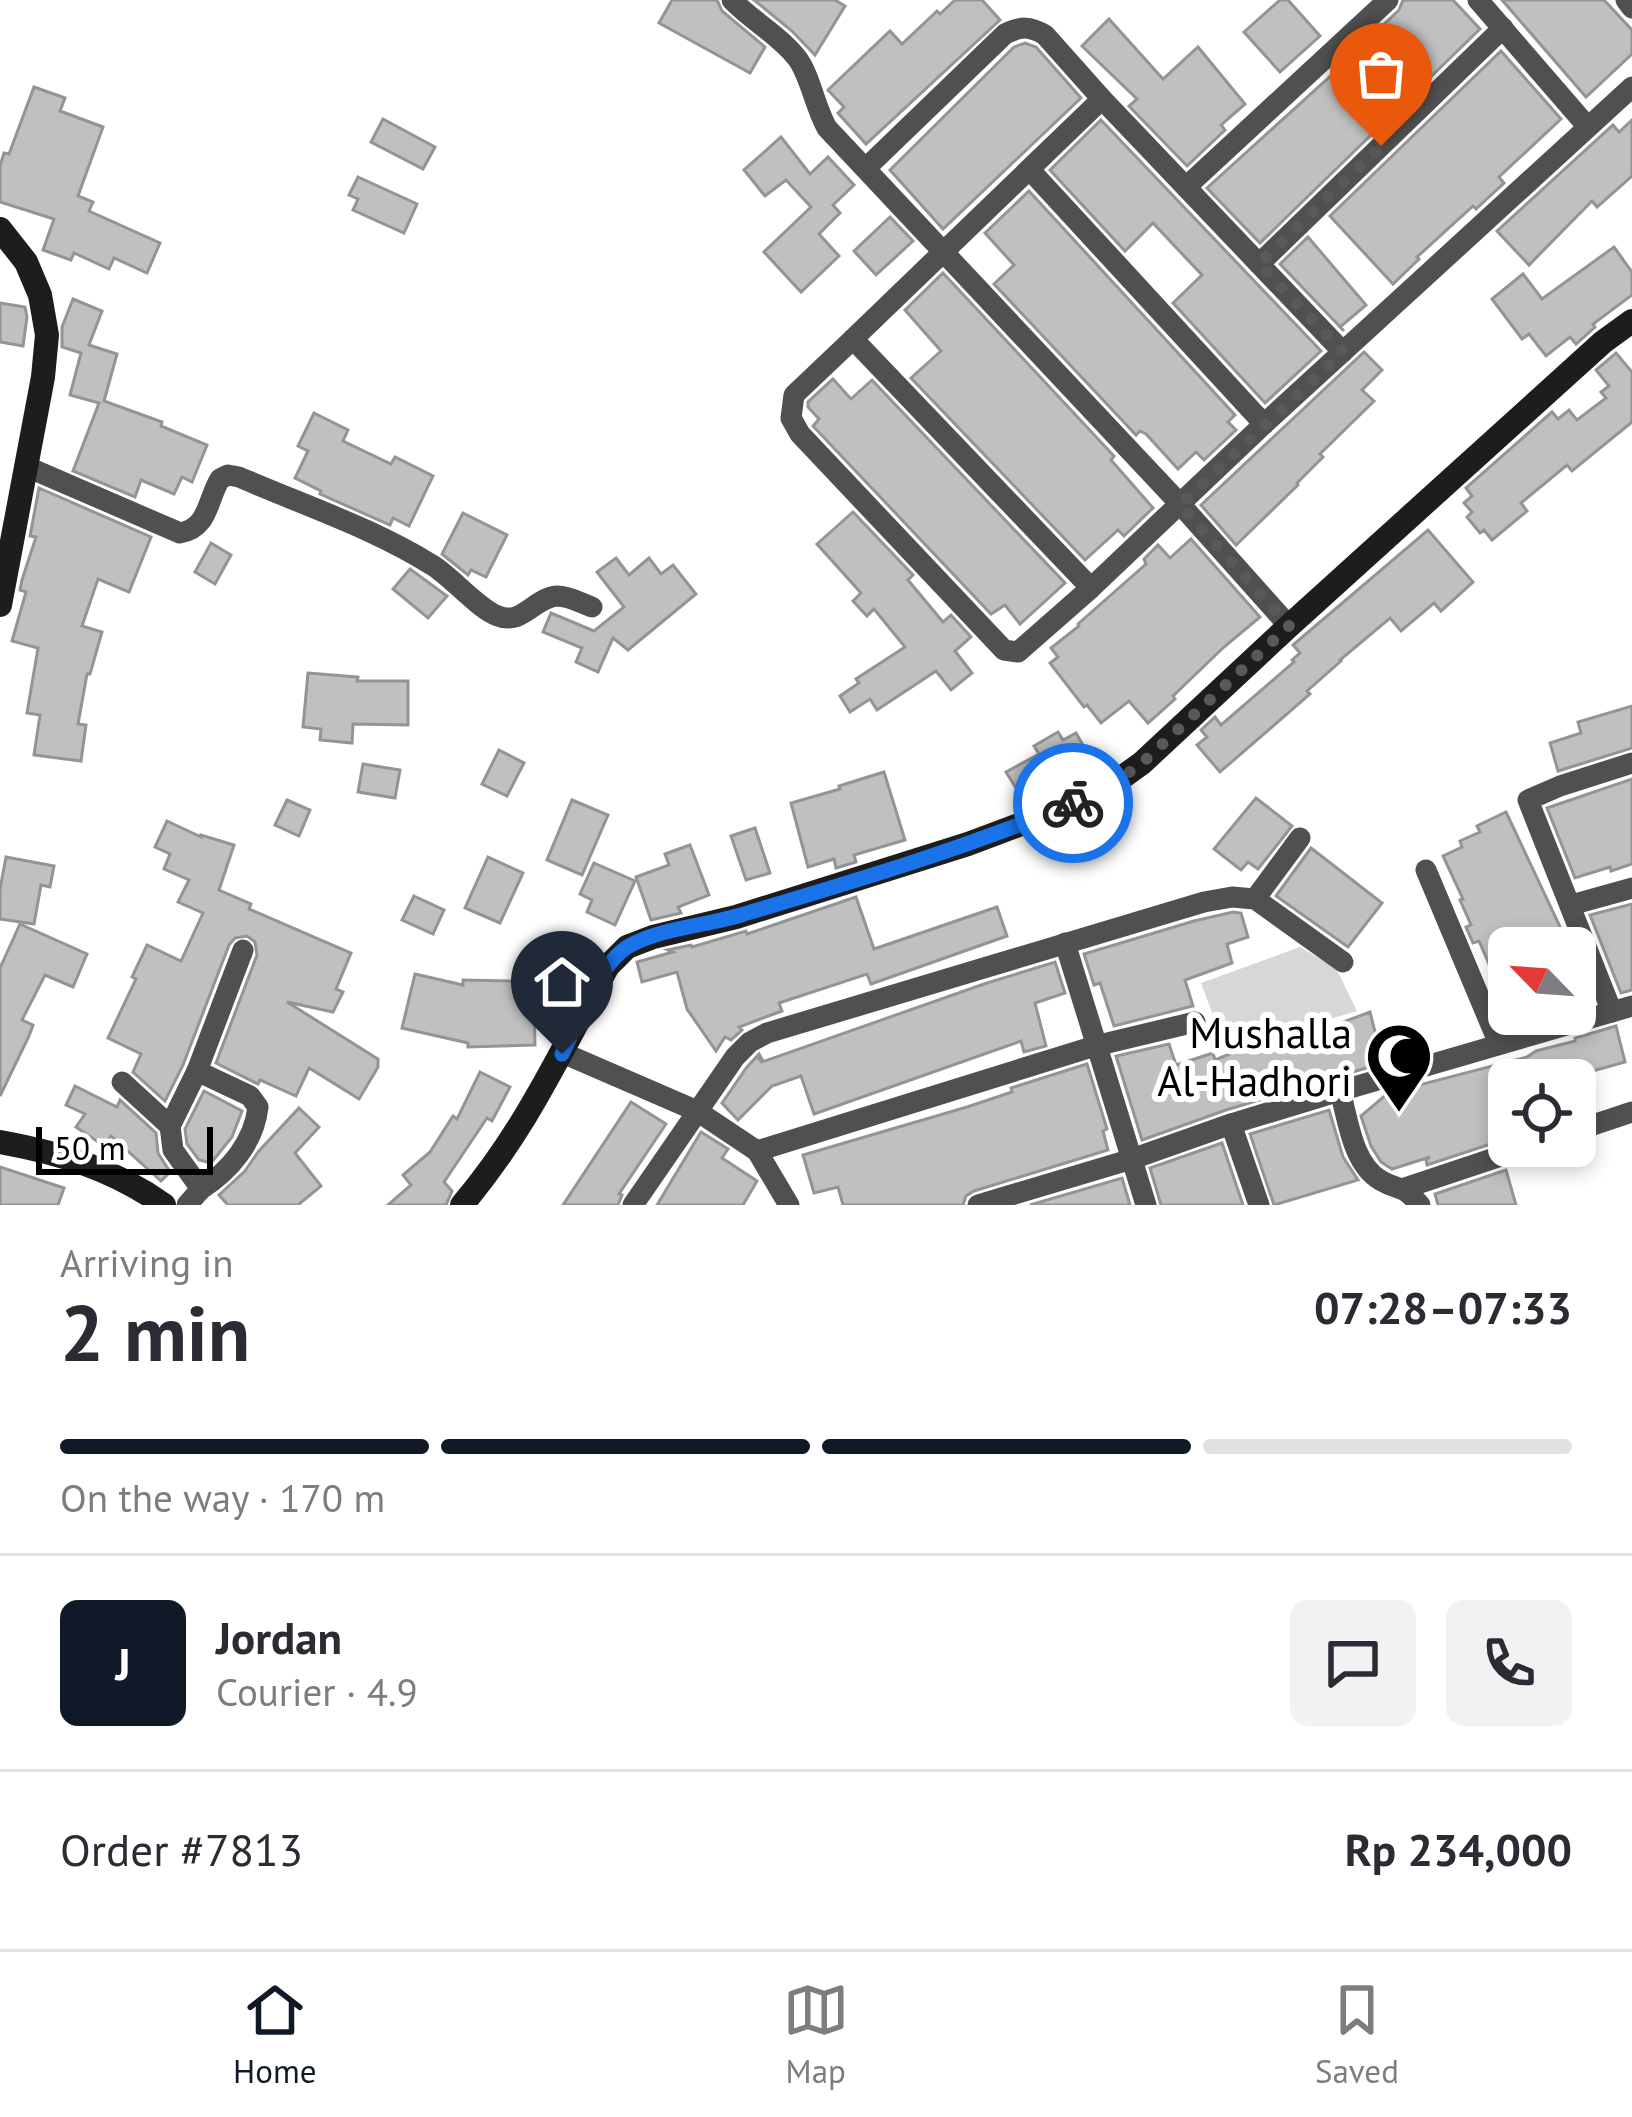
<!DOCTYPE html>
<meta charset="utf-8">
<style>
:root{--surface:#fff;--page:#f2f2f3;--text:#2b2b33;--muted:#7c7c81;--line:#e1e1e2;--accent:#111827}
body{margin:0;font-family:"PT Sans",sans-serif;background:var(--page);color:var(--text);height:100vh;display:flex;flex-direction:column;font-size:45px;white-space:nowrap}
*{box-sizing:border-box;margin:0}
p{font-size:39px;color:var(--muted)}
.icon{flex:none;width:66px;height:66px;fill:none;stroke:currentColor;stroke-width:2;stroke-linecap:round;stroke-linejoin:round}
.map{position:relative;height:1205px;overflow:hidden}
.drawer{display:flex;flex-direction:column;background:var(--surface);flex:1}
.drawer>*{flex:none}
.needle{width:78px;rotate:295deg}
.buttons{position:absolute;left:1488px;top:927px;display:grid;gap:24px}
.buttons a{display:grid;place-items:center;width:108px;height:108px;border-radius:18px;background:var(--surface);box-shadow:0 6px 18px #0003;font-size:60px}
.scale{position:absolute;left:36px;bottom:30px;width:177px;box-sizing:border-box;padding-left:12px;border:6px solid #000;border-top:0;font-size:33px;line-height:42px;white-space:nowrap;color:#000;-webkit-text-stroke:9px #fff;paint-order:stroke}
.pin{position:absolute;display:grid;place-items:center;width:102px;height:102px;color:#fff;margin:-123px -51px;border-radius:50% 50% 50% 0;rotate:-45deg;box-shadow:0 0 12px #0007}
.pin .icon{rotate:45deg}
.courier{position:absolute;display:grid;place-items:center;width:120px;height:120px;margin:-60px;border:9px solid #1a73e8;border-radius:50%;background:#fff;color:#222;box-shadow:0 3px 15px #0007}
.head em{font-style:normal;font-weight:600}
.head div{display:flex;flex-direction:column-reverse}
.head{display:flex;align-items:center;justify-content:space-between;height:204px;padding:0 60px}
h1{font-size:78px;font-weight:600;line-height:90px}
.bar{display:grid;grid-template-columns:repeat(4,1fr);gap:18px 12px;align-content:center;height:144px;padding:0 60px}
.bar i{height:15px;border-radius:9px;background:var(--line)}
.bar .active{background:var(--accent)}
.bar p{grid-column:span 4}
.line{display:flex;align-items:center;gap:30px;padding:0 60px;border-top:3px solid var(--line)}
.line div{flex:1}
.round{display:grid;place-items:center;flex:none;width:126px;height:126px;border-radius:18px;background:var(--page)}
.menu{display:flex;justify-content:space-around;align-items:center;height:168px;border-top:3px solid var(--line);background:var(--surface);font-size:33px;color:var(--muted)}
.menu a{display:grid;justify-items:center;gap:6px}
.menu .active{color:var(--accent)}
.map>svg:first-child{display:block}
</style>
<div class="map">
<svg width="1632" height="1205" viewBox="0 0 1632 1205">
<rect width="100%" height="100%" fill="#fff"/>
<path fill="#d7d7d7" d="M 1300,947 L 1336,968 L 1357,1011 L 1226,1050 L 1201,983 Z"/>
<g fill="#c0c0c0" stroke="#949494" stroke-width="3">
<path d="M 672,0 L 717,0 L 722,11 L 765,47 L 750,73 L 659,23 Z"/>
<path d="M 754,0 L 835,0 L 845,6 L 815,55 L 792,31 Z"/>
<path d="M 955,0 L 982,0 L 1000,20 L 866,144 L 838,113 L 844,107 L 828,90 L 890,31 L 902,44 L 937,11 L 940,14 Z"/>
<path d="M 1280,0 L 1288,0 L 1320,36 L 1280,72 L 1244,32 Z"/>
<path d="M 1403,0 L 1453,0 L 1480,29 L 1260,243 L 1207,188 L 1378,33 L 1377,31 L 1399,10 Z"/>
<path d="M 1502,0 L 1604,0 L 1632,30 L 1632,54 L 1586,97 Z"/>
<path d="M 1109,19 L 1163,79 L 1198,47 L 1245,104 L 1221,125 L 1225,130 L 1187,166 L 1129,106 L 1137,99 L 1082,46 Z"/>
<path d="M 1025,43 L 1036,47 L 1081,98 L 943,229 L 890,170 L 1014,47 Z"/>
<path d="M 1501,51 L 1561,119 L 1499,177 L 1504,183 L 1476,209 L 1473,206 L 1417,257 L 1419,259 L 1393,284 L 1330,216 Z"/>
<path d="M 34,87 L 65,98 L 60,111 L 103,127 L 78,196 L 93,202 L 89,211 L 160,243 L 147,273 L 114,258 L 109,269 L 74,253 L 71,260 L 43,250 L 54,219 L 0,202 L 0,166 L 4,153 L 9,154 Z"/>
<path d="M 383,119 L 435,147 L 423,169 L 371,142 Z"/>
<path d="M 1101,120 L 1321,351 L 1265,403 L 1173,303 L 1202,275 L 1153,223 L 1125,251 L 1050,170 Z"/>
<path d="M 1632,120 L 1632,176 L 1597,207 L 1592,201 L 1529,265 L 1497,231 L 1613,125 L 1619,132 Z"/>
<path d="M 781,137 L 810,174 L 828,157 L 854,185 L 833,205 L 840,213 L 819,234 L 839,256 L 801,292 L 764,252 L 811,207 L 786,180 L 765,196 L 744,170 Z"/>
<path d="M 358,177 L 417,204 L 404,233 L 353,210 L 358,199 L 349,195 Z"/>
<path d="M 1029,191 L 1235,415 L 1228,422 L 1236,430 L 1204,460 L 1196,452 L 1178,469 L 1146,434 L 1140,431 L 1136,435 L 994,284 L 1014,265 L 985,233 Z"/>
<path d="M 890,217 L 913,241 L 876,275 L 854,251 Z"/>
<path d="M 1308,237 L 1366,305 L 1340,327 L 1344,331 L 1280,264 Z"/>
<path d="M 1614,247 L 1632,272 L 1632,295 L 1593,324 L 1595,327 L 1576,344 L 1570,337 L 1546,356 L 1529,334 L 1522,339 L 1492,299 L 1523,274 L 1542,299 Z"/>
<path d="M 943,273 L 1114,456 L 1111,460 L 1153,508 L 1124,536 L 1118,530 L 1085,560 L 911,378 L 941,351 L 905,310 Z"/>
<path d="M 73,299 L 102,311 L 89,345 L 117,354 L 104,401 L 162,422 L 161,426 L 207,445 L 192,482 L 182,477 L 174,494 L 141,480 L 135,497 L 73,471 L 99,403 L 70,395 L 81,353 L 62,347 L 62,327 Z"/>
<path d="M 0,303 L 25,307 L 27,317 L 23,346 L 0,342 Z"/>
<path d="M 1364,352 L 1382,370 L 1362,390 L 1374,401 L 1320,454 L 1323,457 L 1297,483 L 1298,485 L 1236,545 L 1201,505 Z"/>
<path d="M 1616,353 L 1632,372 L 1632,422 L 1572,471 L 1567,465 L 1521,503 L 1527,511 L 1492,540 L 1484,530 L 1480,533 L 1467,517 L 1472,512 L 1464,503 L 1472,496 L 1466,488 L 1552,412 L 1558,419 L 1569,410 L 1577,420 L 1606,398 L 1601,392 L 1609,386 L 1596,370 Z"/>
<path d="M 833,379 L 851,399 L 872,380 L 1065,583 L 1020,624 L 1005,605 L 991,614 L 813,426 L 819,419 L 808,407 L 808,402 Z"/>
<path d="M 314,413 L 348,430 L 343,441 L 391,464 L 395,457 L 433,476 L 409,526 L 393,518 L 390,525 L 320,494 L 321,491 L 295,478 L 308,451 L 298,446 Z"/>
<path d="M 39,488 L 151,537 L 129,592 L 98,579 L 82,626 L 102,632 L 90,674 L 87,674 L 78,724 L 86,725 L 81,761 L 34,755 L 40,715 L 27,713 L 38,648 L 12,641 L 26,592 L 20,590 L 22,580 L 36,537 L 30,536 Z"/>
<path d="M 853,512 L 913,575 L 908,580 L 943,622 L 951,615 L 971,637 L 955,651 L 972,673 L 951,690 L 936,671 L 877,710 L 870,699 L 850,712 L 840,696 L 859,683 L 856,679 L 905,647 L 874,609 L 867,616 L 853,601 L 861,593 L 817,544 Z"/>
<path d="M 463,513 L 507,535 L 486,577 L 471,570 L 468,575 L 442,554 Z"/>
<path d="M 1428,530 L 1473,582 L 1441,611 L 1434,603 L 1401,631 L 1390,618 L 1340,660 L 1341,661 L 1307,691 L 1310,694 L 1220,772 L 1197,745 L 1207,737 L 1201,730 L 1215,717 L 1221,725 L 1294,662 L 1292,660 L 1300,653 L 1293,645 Z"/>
<path d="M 1191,539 L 1260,617 L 1224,647 L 1173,696 L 1175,699 L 1148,723 L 1129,701 L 1101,723 L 1087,705 L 1084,707 L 1050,663 L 1058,657 L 1051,648 L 1079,626 L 1078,624 L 1146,564 L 1144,559 L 1158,545 L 1170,558 Z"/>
<path d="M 211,543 L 231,555 L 215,584 L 195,572 Z"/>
<path d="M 616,558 L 629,575 L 649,558 L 661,574 L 673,565 L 696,594 L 628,650 L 613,638 L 598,672 L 576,662 L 582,648 L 543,632 L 551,613 L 594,631 L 624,607 L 597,572 Z"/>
<path d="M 410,569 L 447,596 L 428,618 L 393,589 Z"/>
<path d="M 308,673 L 358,677 L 357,681 L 408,681 L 408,725 L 353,724 L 352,743 L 320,740 L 321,729 L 303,727 Z"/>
<path d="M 1632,706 L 1632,748 L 1558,771 L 1550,743 L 1581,733 L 1578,722 Z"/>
<path d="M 1058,732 L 1063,740 L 1076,733 L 1084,747 L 1016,788 L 1006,772 L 1039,754 L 1034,746 Z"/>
<path d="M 499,750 L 524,763 L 507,796 L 482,784 Z"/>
<path d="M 363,764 L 400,770 L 395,798 L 358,792 Z"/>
<path d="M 884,772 L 905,840 L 854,855 L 856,862 L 836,868 L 834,859 L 808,867 L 791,803 L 840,789 L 839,786 Z"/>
<path d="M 1632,779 L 1632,864 L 1611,871 L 1610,867 L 1575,878 L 1547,808 Z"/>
<path d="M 1256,798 L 1292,826 L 1258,869 L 1248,862 L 1241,870 L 1214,849 Z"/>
<path d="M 287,800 L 310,810 L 299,836 L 275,825 Z"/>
<path d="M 572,800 L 608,815 L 582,875 L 547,860 Z"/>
<path d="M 1506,812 L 1570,948 L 1509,948 L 1509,1010 L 1479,941 L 1473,943 L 1466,927 L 1471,925 L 1460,900 L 1463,899 L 1443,856 L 1462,847 L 1460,841 L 1480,832 L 1477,826 Z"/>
<path d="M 167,821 L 201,837 L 201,835 L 234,845 L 219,890 L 251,904 L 249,909 L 351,953 L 336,989 L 343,992 L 333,1012 L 287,1002 L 378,1059 L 378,1067 L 359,1099 L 309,1068 L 296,1096 L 260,1080 L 258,1084 L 216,1063 L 257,955 L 255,942 L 247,936 L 235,938 L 229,945 L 183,1065 L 165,1101 L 133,1072 L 141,1054 L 108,1038 L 136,979 L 132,977 L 147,945 L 181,961 L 203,913 L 178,902 L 189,880 L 164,869 L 170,854 L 155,847 Z"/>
<path d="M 755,828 L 770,873 L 746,880 L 731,836 Z"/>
<path d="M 690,845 L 709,895 L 678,907 L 681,913 L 651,920 L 636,877 L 669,865 L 665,854 Z"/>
<path d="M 1311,848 L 1382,903 L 1348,947 L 1276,896 Z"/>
<path d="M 6,857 L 54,866 L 50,887 L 41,885 L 34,924 L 0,919 L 0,889 Z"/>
<path d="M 488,857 L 523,873 L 500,923 L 465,908 Z"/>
<path d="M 594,863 L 635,881 L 615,925 L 587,912 L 592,900 L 580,894 Z"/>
<path d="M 414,896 L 444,910 L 433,934 L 402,920 Z"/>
<path d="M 856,897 L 874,949 L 997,907 L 1007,936 L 871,984 L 867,974 L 779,1003 L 782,1011 L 739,1027 L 742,1030 L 731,1040 L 725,1037 L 716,1051 L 687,1009 L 677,972 L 642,982 L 637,962 L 673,952 L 668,950 L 691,945 L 692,947 L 746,931 L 747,934 Z"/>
<path d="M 1632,904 L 1632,990 L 1621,993 L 1590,915 Z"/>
<path d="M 1233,912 L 1241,913 L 1248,937 L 1227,944 L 1232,963 L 1185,980 L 1193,1006 L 1114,1026 L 1100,983 L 1094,985 L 1084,954 L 1194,921 Z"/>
<path d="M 20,924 L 87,954 L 73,987 L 45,975 L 22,1020 L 33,1025 L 29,1036 L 0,1096 L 0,968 Z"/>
<path d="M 574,947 L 591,955 L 580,979 L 562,971 Z"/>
<path d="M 1575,959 L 1592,1002 L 1575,1007 Z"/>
<path d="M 1055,962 L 1065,993 L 1035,1003 L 1046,1046 L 1024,1052 L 1021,1041 L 814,1114 L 801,1076 L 772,1086 L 738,1120 L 722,1103 L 747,1067 L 759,1054 L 763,1061 L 757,1057 L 762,1062 L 984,984 Z"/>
<path d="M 415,974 L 463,985 L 463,980 L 563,982 L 562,1002 L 534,1001 L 535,1045 L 468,1047 L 468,1043 L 402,1028 Z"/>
<path d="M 1370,1012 L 1383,1063 L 1226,1110 L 1142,1140 L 1116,1056 L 1169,1044 L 1176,1065 L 1213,1053 L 1215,1060 L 1254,1044 L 1252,1036 L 1269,1030 L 1273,1040 L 1329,1024 L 1330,1027 Z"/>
<path d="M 1616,1026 L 1625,1062 L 1582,1074 L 1583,1080 L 1509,1080 L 1509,1138 L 1427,1165 L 1426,1160 L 1430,1157 L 1392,1169 L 1381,1162 L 1371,1146 L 1361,1116 L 1388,1093 L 1527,1057 L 1536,1051 L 1575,1041 L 1575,1038 Z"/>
<path d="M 1087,1064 L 1107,1129 L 1103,1131 L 1108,1150 L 974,1191 L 966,1196 L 963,1205 L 843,1205 L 838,1187 L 814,1193 L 803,1155 L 967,1107 L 1012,1092 L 1011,1088 Z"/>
<path d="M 480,1072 L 510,1087 L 492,1121 L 487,1118 L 444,1182 L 452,1191 L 446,1205 L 388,1205 L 411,1185 L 403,1175 L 430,1152 L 453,1116 L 457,1119 Z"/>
<path d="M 75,1086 L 117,1107 L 120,1100 L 156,1133 L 158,1153 L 170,1172 L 161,1181 L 111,1136 L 104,1146 L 76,1127 L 85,1114 L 66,1105 Z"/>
<path d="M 204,1091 L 242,1111 L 232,1137 L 211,1163 L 199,1160 L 187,1144 L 185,1129 Z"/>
<path d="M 631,1102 L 666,1124 L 619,1194 L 622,1195 L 618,1205 L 563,1205 Z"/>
<path d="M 299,1108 L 319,1127 L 295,1153 L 321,1186 L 298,1205 L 228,1205 L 219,1195 L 245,1171 L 258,1152 Z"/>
<path d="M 1329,1110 L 1343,1157 L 1358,1180 L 1274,1205 L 1250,1134 Z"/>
<path d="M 701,1132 L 728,1149 L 722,1158 L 757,1181 L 743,1205 L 657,1205 Z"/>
<path d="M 1222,1143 L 1243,1205 L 1161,1205 L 1150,1168 Z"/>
<path d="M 0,1167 L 64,1188 L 58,1205 L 0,1205 Z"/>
<path d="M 1506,1170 L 1516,1205 L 1438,1205 L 1435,1194 Z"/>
<path d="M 1122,1178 L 1130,1205 L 1030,1205 Z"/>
</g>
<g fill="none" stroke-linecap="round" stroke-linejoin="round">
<g stroke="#505050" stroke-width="21">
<path d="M 732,0 C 751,20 779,35 797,58 C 810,75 815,107 827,128 L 1181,505 L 1289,626"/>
<path d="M 1478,0 L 1587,126"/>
<path d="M 1626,0 L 1632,8"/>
<path d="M 866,168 L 1005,34 C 1021,26 1030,26 1045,35 L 1102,99 L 1343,352"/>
<path d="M 1030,170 L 1264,424"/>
<path d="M 1186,187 L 1388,0"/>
<path d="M 1259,264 L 1503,28"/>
<path d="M 853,339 L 794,395 L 791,418 L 800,434 L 1004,650 L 1018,652 L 1091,588 L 1264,424 L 1632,87"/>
<path d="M 25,466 L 180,533 C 209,528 207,500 220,479 L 228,475 L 239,477 C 303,505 373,528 432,565 C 452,577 478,609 498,616 C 522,626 535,597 557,596 C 569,596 581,603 592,607"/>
<path d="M 1091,588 L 853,339 L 1102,99"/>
<path d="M 1426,870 L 1499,1044"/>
<path d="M 1255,899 L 1300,838"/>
<path d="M 1571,905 L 1632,888"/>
<path d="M 1065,943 L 1146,1205"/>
<path d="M 1612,1012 L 1528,800 L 1560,786 L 1632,763"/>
<path d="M 563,1053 L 697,1111 L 757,1151 L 789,1205"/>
<path d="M 197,1071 L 250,1096 L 258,1107 C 254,1142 230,1171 201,1189"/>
<path d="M 122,1082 L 170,1126"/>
<path d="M 1340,1091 C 1348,1119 1352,1163 1380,1180 C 1400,1192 1400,1182 1420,1205"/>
<path d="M 1231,1124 L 1259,1205"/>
<path d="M 1575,1131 L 1632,1112"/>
<path d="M 757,1151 L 1095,1046 L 1195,1022"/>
<path d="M 1405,1188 L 1531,1146"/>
<path d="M 187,1205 L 201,1189 L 173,1150 L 170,1126 L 197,1071 L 243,950"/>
<path d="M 633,1205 L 735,1057 L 750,1042 L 767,1033 L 1204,902 L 1232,897 L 1255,899 L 1343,962"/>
<path d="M 978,1205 L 1132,1159 L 1231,1124 L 1340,1091 L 1632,1006"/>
</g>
<g stroke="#1d1d1d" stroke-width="24">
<path d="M 0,229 L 26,262 L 40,295 L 47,335 L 43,377 L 0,605"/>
<path d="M 0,1142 C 61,1153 113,1169 164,1205"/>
<path d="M 462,1205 C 527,1128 560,1052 608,966 L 627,947 L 653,937 L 736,917 L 968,844 L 1032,820 L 1081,800 L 1117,781 L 1142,763 L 1289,626 L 1603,342 L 1632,321"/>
</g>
</g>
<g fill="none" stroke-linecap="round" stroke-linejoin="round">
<path stroke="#595959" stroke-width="12" stroke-dasharray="0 21.6" d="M 1073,803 L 1117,781 L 1142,763 L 1289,626 L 1180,505 L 1343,352 L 1259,264 L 1381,146"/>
<path stroke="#1a73e8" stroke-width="15" d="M 562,1054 C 578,1023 599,963 629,946 C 663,927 707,926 744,914 C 855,881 967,848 1073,803"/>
</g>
<defs>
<g id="mosque-pin" transform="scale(3.45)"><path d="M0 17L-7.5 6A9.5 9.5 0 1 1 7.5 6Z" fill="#000" stroke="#fff"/><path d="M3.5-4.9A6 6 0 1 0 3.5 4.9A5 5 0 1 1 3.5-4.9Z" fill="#fff"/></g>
</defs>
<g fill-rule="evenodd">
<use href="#mosque-pin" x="1399" y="1056"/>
</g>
<g text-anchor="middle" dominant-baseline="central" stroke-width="12" stroke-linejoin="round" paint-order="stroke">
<g font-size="42" fill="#000" stroke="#fff" text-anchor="end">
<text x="1352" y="1032">Mushalla<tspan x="1352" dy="48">Al-Hadhori</tspan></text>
</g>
</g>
</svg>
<div class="buttons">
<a><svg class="needle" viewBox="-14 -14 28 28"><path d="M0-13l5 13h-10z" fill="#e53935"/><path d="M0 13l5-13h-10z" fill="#7c7c81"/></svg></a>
<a><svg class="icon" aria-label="locate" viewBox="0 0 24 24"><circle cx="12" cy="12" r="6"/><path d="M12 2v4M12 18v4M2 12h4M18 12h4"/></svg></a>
</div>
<div class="scale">50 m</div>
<div class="pin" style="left:1381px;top:146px;background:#ea580c"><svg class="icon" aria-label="bag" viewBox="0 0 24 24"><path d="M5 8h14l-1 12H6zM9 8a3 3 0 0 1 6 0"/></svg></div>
<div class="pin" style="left:562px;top:1054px;background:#1f2937"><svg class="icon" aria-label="home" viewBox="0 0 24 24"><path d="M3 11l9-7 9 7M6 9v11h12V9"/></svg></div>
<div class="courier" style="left:1073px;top:803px"><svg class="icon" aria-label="bike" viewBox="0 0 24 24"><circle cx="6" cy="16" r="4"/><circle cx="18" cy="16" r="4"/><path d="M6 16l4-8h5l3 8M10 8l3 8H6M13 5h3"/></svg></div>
</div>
<section class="drawer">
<div class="head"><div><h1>2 min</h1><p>Arriving in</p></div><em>07:28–07:33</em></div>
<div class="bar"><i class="active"></i><i class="active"></i><i class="active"></i><i></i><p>On the way · 170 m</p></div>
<div class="line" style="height:216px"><b class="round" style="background:var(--accent);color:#fff">J</b><div><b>Jordan</b><p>Courier · 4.9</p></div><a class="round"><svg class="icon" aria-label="chat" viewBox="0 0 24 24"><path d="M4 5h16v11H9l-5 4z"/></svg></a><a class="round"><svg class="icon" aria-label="phone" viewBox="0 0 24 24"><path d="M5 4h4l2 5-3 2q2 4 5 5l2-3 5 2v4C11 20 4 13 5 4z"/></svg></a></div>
<div class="line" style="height:156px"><div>Order #7813</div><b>Rp 234,000</b></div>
</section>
<nav class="menu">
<a class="active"><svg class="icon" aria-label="home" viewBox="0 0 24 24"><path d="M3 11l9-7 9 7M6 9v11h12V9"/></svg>Home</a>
<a><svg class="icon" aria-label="map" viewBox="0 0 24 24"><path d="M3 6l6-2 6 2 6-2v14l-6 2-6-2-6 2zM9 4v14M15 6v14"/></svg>Map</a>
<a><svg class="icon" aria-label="saved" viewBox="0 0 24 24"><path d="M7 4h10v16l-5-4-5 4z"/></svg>Saved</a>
</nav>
